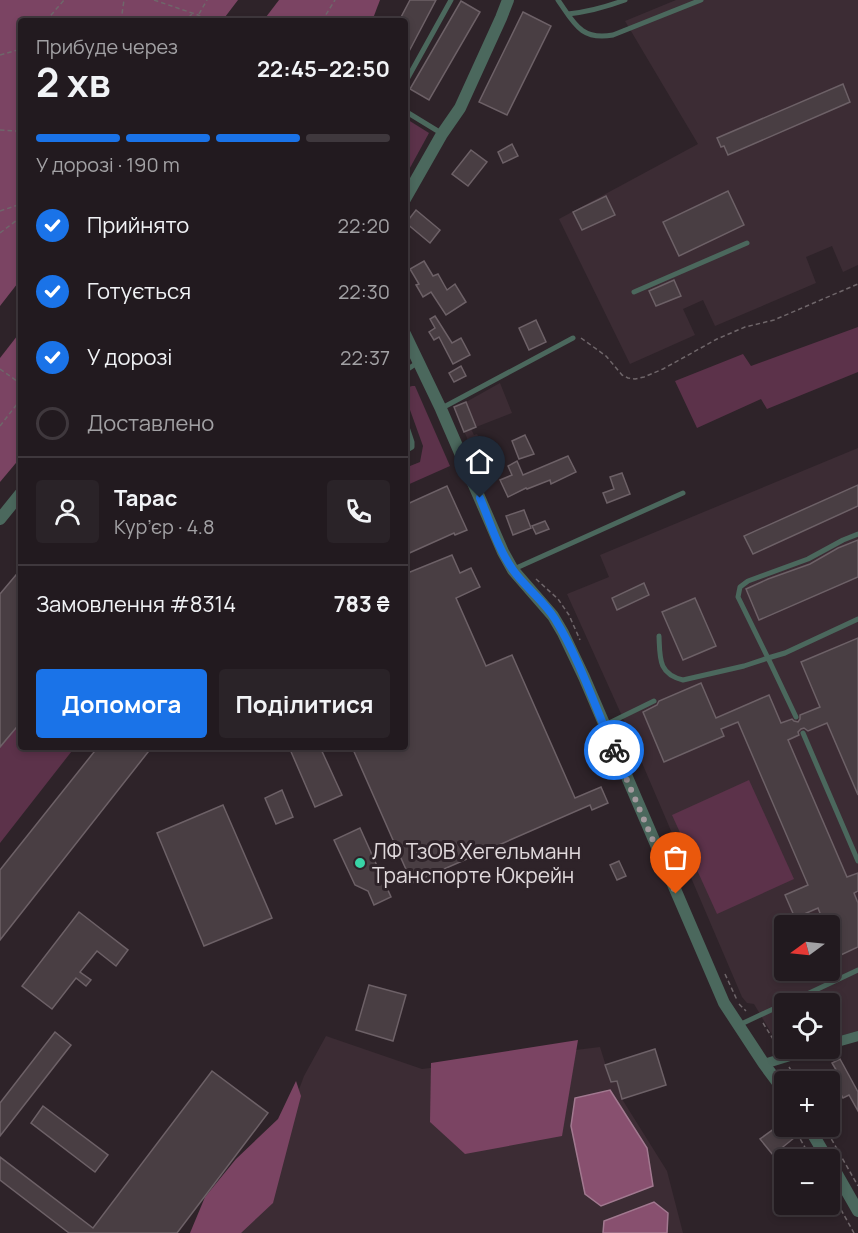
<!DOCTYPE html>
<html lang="uk">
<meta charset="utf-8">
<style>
:root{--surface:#221a1f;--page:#2a2328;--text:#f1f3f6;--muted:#a2a1a4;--line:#3f383d;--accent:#1a73e8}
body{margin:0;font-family:Manrope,sans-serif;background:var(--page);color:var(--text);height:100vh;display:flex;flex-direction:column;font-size:22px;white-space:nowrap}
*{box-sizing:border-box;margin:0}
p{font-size:20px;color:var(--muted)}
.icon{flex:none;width:33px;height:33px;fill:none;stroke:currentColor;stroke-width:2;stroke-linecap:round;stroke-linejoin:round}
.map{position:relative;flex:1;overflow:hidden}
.panel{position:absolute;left:18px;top:18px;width:390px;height:732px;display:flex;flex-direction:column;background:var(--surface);border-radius:6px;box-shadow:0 3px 9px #0003,0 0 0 2px var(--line)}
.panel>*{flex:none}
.needle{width:39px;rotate:255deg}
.tools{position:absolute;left:774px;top:915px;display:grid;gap:12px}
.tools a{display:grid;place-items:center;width:66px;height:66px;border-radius:6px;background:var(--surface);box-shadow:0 3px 9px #0003,0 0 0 2px var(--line);font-size:30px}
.pin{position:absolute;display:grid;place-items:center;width:51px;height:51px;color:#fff;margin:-62px -26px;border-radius:50% 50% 50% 0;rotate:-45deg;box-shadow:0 0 6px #0007}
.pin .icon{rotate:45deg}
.courier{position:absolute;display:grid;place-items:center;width:60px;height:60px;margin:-30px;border:4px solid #1a73e8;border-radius:50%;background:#fff;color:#222;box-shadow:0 2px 8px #0007}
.overview em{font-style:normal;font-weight:700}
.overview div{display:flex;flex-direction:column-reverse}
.overview{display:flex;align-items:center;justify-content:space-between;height:102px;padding:0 18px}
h1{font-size:39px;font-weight:700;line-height:45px}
.bar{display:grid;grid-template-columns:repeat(4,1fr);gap:9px 6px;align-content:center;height:72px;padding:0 18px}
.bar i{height:8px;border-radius:4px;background:var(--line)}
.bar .selected{background:var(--accent)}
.bar p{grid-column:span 4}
.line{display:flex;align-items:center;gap:15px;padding:0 18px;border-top:2px solid var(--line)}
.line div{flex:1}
.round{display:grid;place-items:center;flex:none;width:63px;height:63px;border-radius:6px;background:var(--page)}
ol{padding:0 18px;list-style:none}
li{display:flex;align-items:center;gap:18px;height:66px}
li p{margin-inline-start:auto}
li .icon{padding:6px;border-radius:50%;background:var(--accent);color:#fff;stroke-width:4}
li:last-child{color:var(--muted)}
li i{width:33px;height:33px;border:3px solid var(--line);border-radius:50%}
.primary-button{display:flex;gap:12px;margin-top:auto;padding:12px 18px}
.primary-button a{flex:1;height:69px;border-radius:6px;background:var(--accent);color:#fff;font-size:24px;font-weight:700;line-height:69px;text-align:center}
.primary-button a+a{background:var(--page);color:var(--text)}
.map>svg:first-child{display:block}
</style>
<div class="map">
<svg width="858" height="1233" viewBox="0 0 858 1233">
<rect width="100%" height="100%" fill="#2e2329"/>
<g fill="#3c2c34" fill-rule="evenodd">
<path d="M 676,0 L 858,0 L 858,265 L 843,272 L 832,246 L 806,257 L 816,283 L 715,326 L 703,300 L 683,309 L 695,335 L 630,364 L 559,219 L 698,144 L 625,21 Z"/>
<path d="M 500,383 L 512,413 L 471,429 L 474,435 L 477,434 L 482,444 L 469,449 L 467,438 L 454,407 L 466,402 Z"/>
<path d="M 858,448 L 858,1031 L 830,1039 L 830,1004 L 784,1004 L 784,1048 L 798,1049 L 783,1053 L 754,1004 L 747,1003 L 742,997 L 622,716 L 567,594 L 609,577 L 600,555 ZM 784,926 L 830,926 L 830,970 L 784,970 Z"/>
<path d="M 326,1036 L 422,1069 L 600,1047 L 611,1082 L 617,1081 L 622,1099 L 667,1171 L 683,1233 L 223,1233 L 265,1180 L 304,1076 Z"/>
</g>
<g fill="#5c324a">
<path d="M 405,118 L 429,133 L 405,177 Z"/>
<path d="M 858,327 L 858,372 L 767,409 L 761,399 L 697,428 L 675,381 L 743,354 L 751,366 Z"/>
<path d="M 412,386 L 415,386 L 450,466 L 405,486 L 405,468 L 420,462 L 423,446 L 405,396 L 406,388 Z"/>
<path d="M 21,722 L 21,747 L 75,747 L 0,843 L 0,747 Z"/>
<path d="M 749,780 L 794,879 L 717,914 L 672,815 Z"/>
</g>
<g fill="#7b4463">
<path d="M 0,0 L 238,0 L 222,21 L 21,21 L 21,279 L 0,306 Z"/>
<path d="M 279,0 L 380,0 L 372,21 L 263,21 Z"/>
<path d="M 21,331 L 21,457 L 0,482 L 0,358 Z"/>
<path d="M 578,1040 L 562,1136 L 465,1154 L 430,1122 L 431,1063 Z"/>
<path d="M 296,1081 L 301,1096 L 273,1203 L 241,1233 L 190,1233 L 205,1197 L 236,1159 L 278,1119 Z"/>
</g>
<g fill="#88506f" stroke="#a27990" stroke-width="1.5">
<path d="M 610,1090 L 647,1148 L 653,1186 L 601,1206 L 585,1194 L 571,1126 L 575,1098 Z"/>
<path d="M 654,1202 L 668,1213 L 667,1233 L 603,1233 L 604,1221 Z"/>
</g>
<g fill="#493e43" stroke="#6d6167" stroke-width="1.5">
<path d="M 410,0 L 436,0 L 405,59 L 405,21 L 399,21 Z"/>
<path d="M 461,1 L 480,12 L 429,100 L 410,89 Z"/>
<path d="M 523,12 L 551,26 L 507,115 L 479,102 Z"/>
<path d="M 843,84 L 850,102 L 728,155 L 724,146 L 721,147 L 717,138 Z"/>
<path d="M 512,144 L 518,156 L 503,163 L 498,152 Z"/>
<path d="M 471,150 L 487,162 L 468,186 L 452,174 Z"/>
<path d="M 728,191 L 744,225 L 679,256 L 663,222 Z"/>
<path d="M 606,196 L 615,215 L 582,230 L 573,212 Z"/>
<path d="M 416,210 L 440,230 L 430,243 L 406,223 Z"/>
<path d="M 424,261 L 433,276 L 438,274 L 447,290 L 455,284 L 466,302 L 446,315 L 431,292 L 423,297 L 416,285 L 419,284 L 410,269 Z"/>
<path d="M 674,280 L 681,296 L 656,306 L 649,291 Z"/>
<path d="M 435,316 L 452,343 L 461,338 L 470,355 L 453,364 L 439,337 L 434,340 L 429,332 L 435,328 L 430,319 Z"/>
<path d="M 536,320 L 546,342 L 529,350 L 519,328 Z"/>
<path d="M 461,366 L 466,376 L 454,382 L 449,373 Z"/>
<path d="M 466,402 L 476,427 L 464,432 L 454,407 Z"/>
<path d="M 525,435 L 534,454 L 519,459 L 512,441 Z"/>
<path d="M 568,456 L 576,472 L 551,484 L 550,480 L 527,489 L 526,488 L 508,497 L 500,480 L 512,475 L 508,466 L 517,461 L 523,475 Z"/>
<path d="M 622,473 L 630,494 L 607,503 L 603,493 L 614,489 L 610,477 Z"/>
<path d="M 858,485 L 858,506 L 753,554 L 744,536 Z"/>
<path d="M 447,486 L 467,530 L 455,535 L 454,533 L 405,555 L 405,505 Z"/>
<path d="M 524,510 L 531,528 L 513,535 L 506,516 Z"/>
<path d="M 545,521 L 549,529 L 536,534 L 532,526 Z"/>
<path d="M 858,540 L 858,577 L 759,620 L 746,589 L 768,579 L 810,564 L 838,548 Z"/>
<path d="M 452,555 L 460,573 L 471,568 L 480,587 L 456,598 L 486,666 L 512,655 L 575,798 L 601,787 L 608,803 L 592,810 L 590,805 L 412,883 L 352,747 L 405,747 L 405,574 Z"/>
<path d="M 21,569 L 21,722 L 0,747 L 0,594 Z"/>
<path d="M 644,583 L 649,595 L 617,610 L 612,598 Z"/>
<path d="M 695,598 L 716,646 L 683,660 L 662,612 Z"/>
<path d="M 858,638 L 858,795 L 827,723 L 808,731 L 804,728 L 801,729 L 798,732 L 799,735 L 788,740 L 847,877 L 858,873 L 858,891 L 854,893 L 858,903 L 858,947 L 830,960 L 830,926 L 825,926 L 818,908 L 795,918 L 785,895 L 808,885 L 738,722 L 721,729 L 724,736 L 664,762 L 643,712 L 657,705 L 659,701 L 701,683 L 716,718 L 769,695 L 781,723 L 792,719 L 794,721 L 798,722 L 800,719 L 800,715 L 820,707 L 801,662 Z"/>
<path d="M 98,747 L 152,747 L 0,940 L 0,870 Z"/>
<path d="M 289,747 L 320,747 L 342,795 L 315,807 Z"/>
<path d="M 282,790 L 293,817 L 276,824 L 265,798 Z"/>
<path d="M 223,805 L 272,918 L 204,946 L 157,833 Z"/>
<path d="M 360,828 L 391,897 L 374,905 L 368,891 L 355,885 L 334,840 Z"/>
<path d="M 619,861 L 626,876 L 617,880 L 610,865 Z"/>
<path d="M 79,912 L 128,950 L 116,966 L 97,951 L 80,972 L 91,980 L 86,986 L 76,978 L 52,1009 L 22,986 Z"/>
<path d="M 369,985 L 406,995 L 393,1041 L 356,1030 Z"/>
<path d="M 55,1032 L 71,1045 L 0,1136 L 0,1103 Z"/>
<path d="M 655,1049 L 666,1085 L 622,1099 L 617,1081 L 611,1082 L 605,1065 Z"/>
<path d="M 840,1059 L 858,1092 L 858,1111 L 849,1095 L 843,1098 L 834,1081 L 841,1078 L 832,1063 Z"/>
<path d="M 212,1071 L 268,1113 L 177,1233 L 69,1233 L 0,1180 L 0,1157 L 93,1228 Z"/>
<path d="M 43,1106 L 108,1155 L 95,1172 L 31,1123 Z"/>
<path d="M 782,1123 L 794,1138 L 773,1155 L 760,1139 Z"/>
<path d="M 784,1180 L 784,1201 L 774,1190 Z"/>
<path d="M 811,1204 L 825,1204 L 829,1209 L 821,1216 Z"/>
</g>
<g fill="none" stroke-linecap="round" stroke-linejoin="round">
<g stroke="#6f666a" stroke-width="1.5" stroke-dasharray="4.5 3" stroke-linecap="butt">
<path d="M 154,0 L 198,15 L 208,21"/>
<path d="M 199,14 L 207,0"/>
<path d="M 46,21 L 64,0"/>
<path d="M 121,21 L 124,0"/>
<path d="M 184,21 L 192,14"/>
<path d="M 322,21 L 335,0"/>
<path d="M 0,55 L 21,49"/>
<path d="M 0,130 L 16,131 L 21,129"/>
<path d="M 0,211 L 21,204"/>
<path d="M 405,216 L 409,209"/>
<path d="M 0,233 L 21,217"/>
<path d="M 581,338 L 606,356 L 622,375 L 628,378 L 635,379 L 644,377 L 663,369 L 717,339 L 745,327 L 774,320 L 858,284"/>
<path d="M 0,369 L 21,384"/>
<path d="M 0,426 L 21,399"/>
<path d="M 536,579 L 558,599 L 569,615 L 580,640"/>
<path d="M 725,974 L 737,1000"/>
<path d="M 739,1004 L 746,1011"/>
<path d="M 763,1023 L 778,1047"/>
<path d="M 789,1067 L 798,1082"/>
<path d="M 779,1101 L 784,1111"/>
<path d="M 793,1126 L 812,1160"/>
<path d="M 824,1126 L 858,1186"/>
<path d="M 830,1190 L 854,1233"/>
</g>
<g stroke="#4b685d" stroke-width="5">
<path d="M 558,0 C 574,23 581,41 613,35 L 701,0"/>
<path d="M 568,14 C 588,12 606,7 625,0"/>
<path d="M 405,83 L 451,0"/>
<path d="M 405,111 L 441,133"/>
<path d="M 634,292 L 747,243"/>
<path d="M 405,371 L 417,363"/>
<path d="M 442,408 L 573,338"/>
<path d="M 405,421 L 412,442 L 412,447 L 405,451"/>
<path d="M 858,534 L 843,540 L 808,559 L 748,581 L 740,587 L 738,597 L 768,658 L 785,653 L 858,619"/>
<path d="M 514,569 L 683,493"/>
<path d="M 659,636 C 660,658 658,674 683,680 L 744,666 L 768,658 L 796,717"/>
<path d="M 605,725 L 654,701"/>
<path d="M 803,733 L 858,861"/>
<path d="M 786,1004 L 858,970"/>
<path d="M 739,1025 L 784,1004"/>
</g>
<g stroke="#4b685d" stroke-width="10">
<path d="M 830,1044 L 858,1036"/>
<path d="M 764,1064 L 816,1048"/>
</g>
<g stroke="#4b685d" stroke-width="12">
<path d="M 405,199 L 442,134 L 460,108 L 501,18 L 508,0"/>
<path d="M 405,334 L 441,409 L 503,552 L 513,570 L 553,616 L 563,633 L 584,677 L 724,1003 L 764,1064 L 784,1091"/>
<path d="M 0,519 L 21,493"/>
<path d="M 808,1126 L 828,1160"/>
<path d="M 830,1162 L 858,1211"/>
</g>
</g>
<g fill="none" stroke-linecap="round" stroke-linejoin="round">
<path stroke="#a2999d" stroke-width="6" stroke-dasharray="0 10.8" d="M 614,750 L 676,894"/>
<path stroke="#1a73e8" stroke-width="8" d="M 480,498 C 490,522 498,549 513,570 C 525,587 544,601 555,619 C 580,660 595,707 614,750"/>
</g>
<circle fill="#38d4a6" stroke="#2e2329" stroke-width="2" cx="360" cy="863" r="6"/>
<g text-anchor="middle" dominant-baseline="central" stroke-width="6" stroke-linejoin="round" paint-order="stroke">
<g font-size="21" fill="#e0d9dc" stroke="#2e2329" text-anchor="start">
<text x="372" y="851">ЛФ ТзОВ Хегельманн<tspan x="372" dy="24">Транспорте Юкрейн</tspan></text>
</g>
</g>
</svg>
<div class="tools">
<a><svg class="needle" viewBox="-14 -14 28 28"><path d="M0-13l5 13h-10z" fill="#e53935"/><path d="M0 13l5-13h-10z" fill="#a2a1a4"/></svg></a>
<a><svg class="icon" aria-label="locate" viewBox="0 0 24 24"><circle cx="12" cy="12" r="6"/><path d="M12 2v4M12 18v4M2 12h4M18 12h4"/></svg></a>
<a>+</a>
<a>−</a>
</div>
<div class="pin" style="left:676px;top:894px;background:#ea580c"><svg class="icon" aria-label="bag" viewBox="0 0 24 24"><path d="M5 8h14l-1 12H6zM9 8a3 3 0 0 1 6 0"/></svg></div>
<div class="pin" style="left:480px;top:498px;background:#1f2937"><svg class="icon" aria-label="home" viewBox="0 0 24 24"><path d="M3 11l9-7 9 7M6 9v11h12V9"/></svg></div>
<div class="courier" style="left:614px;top:750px"><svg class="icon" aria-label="bike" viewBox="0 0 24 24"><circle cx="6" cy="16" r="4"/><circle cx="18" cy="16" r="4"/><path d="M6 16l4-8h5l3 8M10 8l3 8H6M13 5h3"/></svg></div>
<section class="panel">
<div class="overview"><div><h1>2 хв</h1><p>Прибуде через</p></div><em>22:45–22:50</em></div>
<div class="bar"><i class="selected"></i><i class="selected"></i><i class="selected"></i><i></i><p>У дорозі · 190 m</p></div>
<ol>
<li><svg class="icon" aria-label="check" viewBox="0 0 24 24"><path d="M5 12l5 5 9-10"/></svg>Прийнято<p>22:20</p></li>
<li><svg class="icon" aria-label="check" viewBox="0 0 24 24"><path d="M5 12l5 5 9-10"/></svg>Готується<p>22:30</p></li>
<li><svg class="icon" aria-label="check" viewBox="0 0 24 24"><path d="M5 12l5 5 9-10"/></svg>У дорозі<p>22:37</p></li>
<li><i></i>Доставлено</li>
</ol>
<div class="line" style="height:108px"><a class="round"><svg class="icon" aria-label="person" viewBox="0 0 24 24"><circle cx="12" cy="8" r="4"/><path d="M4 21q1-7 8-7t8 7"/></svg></a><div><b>Тарас</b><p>Кур’єр · 4.8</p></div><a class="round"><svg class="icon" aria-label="phone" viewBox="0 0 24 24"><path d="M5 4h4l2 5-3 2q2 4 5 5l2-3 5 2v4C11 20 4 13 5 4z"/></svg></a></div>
<div class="line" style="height:78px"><div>Замовлення #8314</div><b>783 ₴</b></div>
<div class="primary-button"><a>Допомога</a><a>Поділитися</a></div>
</section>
</div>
